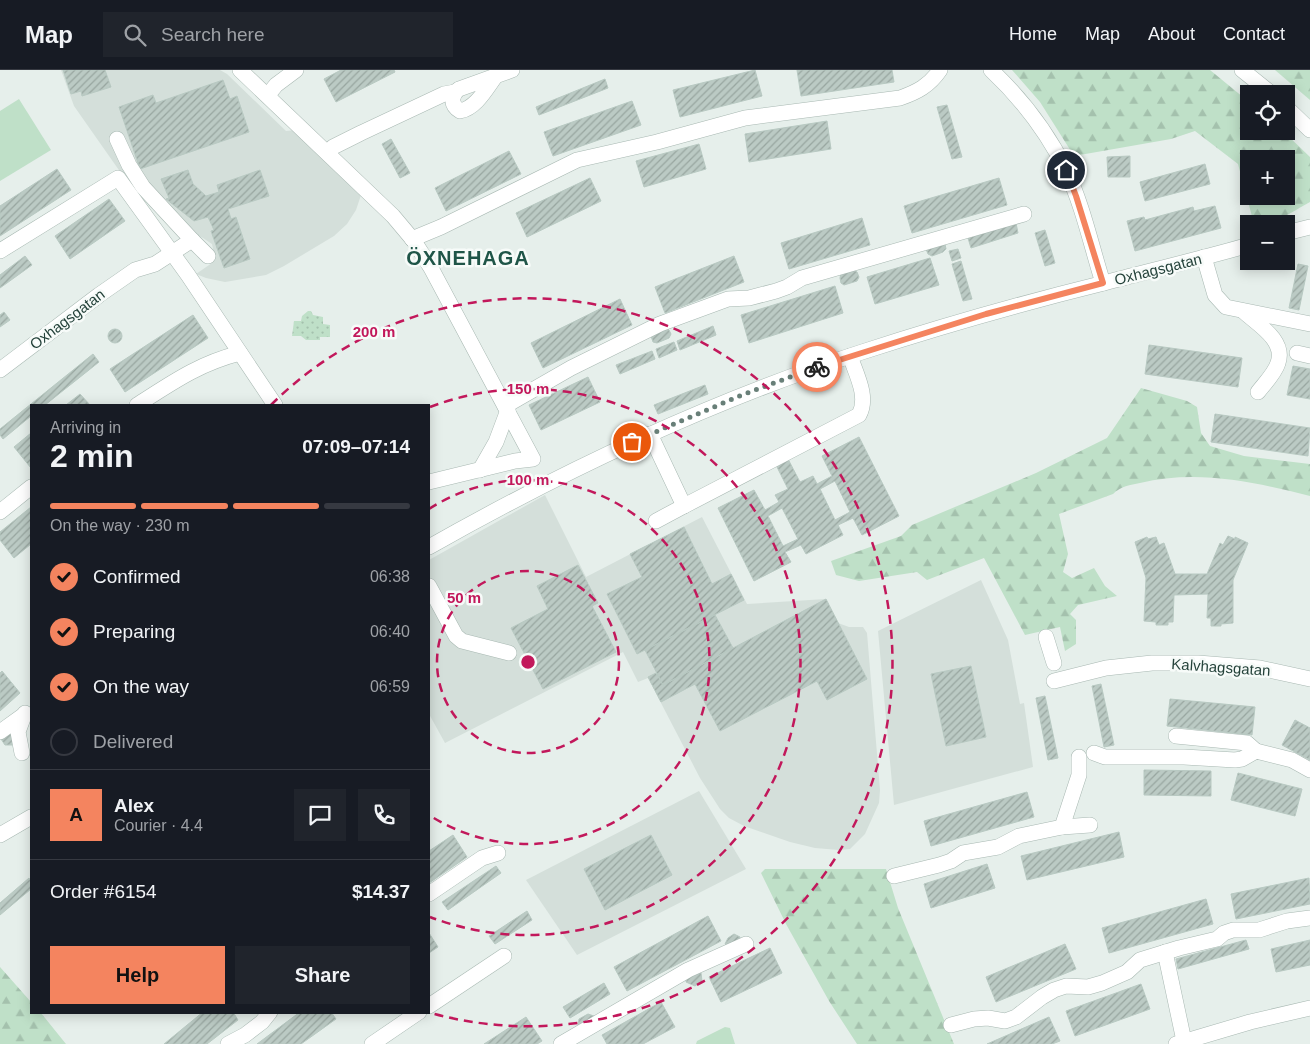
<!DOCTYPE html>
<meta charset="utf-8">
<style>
:root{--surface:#171b24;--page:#20242c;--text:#f1f3f6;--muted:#9ea1a6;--line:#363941;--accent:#f4845f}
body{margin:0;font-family:Arial,sans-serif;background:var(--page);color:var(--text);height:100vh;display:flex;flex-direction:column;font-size:19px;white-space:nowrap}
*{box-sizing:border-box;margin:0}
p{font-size:16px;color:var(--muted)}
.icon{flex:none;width:28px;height:28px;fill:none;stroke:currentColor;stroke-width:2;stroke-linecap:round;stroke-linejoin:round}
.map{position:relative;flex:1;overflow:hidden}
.drawer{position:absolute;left:30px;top:334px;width:400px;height:610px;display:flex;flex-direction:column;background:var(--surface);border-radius:0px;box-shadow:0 2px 12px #0003}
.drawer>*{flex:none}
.controls{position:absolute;left:1240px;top:15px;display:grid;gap:10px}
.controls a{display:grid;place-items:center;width:55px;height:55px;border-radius:0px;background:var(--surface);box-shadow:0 2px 12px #0003;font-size:25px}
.pin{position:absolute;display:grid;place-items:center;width:42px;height:42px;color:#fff;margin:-21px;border:2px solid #fff;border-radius:50%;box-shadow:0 1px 5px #0007}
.courier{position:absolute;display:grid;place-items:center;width:50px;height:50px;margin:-25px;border:4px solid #f4845f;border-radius:50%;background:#fff;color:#222;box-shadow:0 1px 6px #0007}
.summary em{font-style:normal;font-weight:700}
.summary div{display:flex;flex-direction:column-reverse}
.summary{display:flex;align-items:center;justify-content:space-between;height:85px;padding:0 20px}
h1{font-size:32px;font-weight:700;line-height:38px}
.bar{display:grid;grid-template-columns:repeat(4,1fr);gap:8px 5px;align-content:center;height:60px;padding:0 20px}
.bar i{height:6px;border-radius:4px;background:var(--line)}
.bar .selected{background:var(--accent)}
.bar p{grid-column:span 4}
.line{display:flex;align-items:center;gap:12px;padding:0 20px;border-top:1px solid var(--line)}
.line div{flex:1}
.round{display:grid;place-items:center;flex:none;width:52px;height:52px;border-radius:0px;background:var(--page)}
ol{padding:0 20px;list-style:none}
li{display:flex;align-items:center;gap:15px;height:55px}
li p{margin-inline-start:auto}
li .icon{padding:5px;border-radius:50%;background:var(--accent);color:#111;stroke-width:4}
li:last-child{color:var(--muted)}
li i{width:28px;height:28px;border:2px solid var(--line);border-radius:50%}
.cta{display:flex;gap:10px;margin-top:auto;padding:10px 20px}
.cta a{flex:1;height:58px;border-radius:0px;background:var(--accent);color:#111;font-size:20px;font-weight:700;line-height:58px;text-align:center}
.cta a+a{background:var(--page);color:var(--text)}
header{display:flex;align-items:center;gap:30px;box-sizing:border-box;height:70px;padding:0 25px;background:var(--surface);border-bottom:1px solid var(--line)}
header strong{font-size:24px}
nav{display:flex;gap:28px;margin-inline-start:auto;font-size:18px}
.search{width:350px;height:45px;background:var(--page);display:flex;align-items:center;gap:12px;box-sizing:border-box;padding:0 18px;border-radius:0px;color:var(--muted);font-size:19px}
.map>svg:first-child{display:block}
</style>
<header>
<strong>Map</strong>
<div class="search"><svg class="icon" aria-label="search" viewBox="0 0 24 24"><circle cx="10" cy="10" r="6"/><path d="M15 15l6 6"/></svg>Search here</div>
<nav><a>Home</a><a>Map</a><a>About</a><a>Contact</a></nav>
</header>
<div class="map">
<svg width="1310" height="974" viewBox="0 0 1310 974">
<defs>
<pattern id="forest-firs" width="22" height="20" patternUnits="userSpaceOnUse" patternTransform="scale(1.25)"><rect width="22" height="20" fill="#bfe0c8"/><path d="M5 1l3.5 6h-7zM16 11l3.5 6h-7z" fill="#a4c1ad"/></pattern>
<pattern id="park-dots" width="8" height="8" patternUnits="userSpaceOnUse" patternTransform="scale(1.25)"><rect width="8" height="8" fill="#bfe0c8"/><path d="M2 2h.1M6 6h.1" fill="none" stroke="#a4c1ad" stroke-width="1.8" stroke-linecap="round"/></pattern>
<pattern id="building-hatch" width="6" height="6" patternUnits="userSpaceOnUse" patternTransform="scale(1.25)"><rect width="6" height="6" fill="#bbcac4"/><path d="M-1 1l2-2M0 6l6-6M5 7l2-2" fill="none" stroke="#98a6a0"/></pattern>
</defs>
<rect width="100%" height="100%" fill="#e6efeb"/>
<g fill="#d4dfda">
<path d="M 61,0 L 220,0 L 227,4 L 286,61 L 296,60 L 361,125 L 356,140 L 347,154 L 334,166 L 284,196 L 266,205 L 225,212 L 206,208 L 196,204 L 212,193 L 214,184 L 212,174 L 203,168 L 191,162 L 154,125 L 142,133 L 74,36 Z"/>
<path d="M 545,425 L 586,507 L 702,447 L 747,534 L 826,529 L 838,553 L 849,557 L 863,557 L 867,563 L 880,720 L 879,733 L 865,764 L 850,779 L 839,780 L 815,778 L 790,772 L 744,756 L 729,748 L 720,739 L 700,708 L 648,608 L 638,612 L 623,582 L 445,673 L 429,644 L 429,490 Z"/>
<path d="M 981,510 L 1008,570 L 1020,634 L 1024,633 L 1033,697 L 894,735 L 878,561 Z"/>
<path d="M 699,721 L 746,799 L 577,885 L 526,810 Z"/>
</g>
<g fill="#bfe0c8">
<path d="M 19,29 L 51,80 L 0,111 L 0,41 Z"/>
<path d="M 725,957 L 730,958 L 735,974 L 696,974 L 697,971 Z"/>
</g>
<g fill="url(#forest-firs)" fill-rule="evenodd">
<path d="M 1012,0 L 1210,0 L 1249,32 L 1249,61 L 1283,61 L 1310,87 L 1310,132 C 1292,142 1275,154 1254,154 L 1238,94 L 1195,61 L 1171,69 L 1074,86 L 1040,32 ZM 1249,89 L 1286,89 L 1286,126 L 1249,126 Z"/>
<path d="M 1275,0 L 1310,0 L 1310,30 Z"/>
<path d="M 1141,318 L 1187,331 L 1197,337 L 1201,363 L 1210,376 L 1244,386 L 1310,394 L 1310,426 C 1255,412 1197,399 1140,413 C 1130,415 1121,416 1113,424 L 1059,444 L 1068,484 L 1063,502 L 1072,508 L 1094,498 L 1105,516 L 1117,526 L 1078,535 L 1070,544 L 1076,550 L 1076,574 L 1065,581 L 1060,557 L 1025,565 L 984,488 L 927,510 L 917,502 L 859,511 L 836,505 L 831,491 L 901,466 L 912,455 L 1036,403 L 1107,368 Z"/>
<path d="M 765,799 L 886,799 L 898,838 L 954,974 L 857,974 L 829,931 L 786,854 L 761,803 Z"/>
<path d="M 0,897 L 31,932 L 31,942 L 41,943 L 66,974 L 0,974 Z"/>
</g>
<path fill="url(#park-dots)" d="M 308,241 L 311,241 L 313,245 L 323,247 L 323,254 L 330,255 L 330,267 L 320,267 L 320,270 L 306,270 L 301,266 L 292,266 L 294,251 L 301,251 L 302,246 Z"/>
<g fill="url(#building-hatch)" stroke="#b8c9c2" fill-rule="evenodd">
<path d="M 63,0 L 105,0 L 111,17 L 82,26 L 81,21 L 71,24 Z"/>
<path d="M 341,0 L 394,0 L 395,2 L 336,32 L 324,9 Z"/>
<path d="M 755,0 L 762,26 L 680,47 L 673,20 Z"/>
<path d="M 797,0 L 892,0 L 894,12 L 801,26 Z"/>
<path d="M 605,9 L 608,18 L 539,45 L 536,37 Z"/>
<path d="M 223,10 L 230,29 L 237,26 L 249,62 L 140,99 L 119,37 L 153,25 L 156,33 Z"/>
<path d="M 632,31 L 641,55 L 553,86 L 544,62 Z"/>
<path d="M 947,35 L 962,87 L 952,89 L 937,37 Z"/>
<path d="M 827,51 L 831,79 L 749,92 L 745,64 Z"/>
<path d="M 391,69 L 410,103 L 400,108 L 382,74 Z"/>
<path d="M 699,74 L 706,99 L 644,117 L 636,91 Z"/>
<path d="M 509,81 L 521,104 L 446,141 L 435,118 Z"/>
<path d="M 1130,86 L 1130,107 L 1108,107 L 1107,87 Z"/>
<path d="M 1205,94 L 1210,114 L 1145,131 L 1140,112 Z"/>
<path d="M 57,99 L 71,120 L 0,166 L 0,136 Z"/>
<path d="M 188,100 L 193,114 L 206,126 L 219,122 L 217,115 L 260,100 L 269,126 L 228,139 L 231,149 L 236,147 L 250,189 L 224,198 L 211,161 L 214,160 L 208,147 L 194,151 L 166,129 L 169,128 L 161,109 Z"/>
<path d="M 590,108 L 601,131 L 527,167 L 516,143 Z"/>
<path d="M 999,108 L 1007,135 L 912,163 L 904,136 Z"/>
<path d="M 109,129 L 125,151 L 70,189 L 55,166 Z"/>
<path d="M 1215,136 L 1221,158 L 1135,181 L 1127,151 L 1144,147 L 1145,150 L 1193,137 L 1194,141 Z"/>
<path d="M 862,148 L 870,175 L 789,199 L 781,173 Z"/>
<path d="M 1016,153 L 1018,163 L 971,178 L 968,168 Z"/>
<path d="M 1045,160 L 1055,193 L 1045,196 L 1035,163 Z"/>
<path d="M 945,174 L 946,179 L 943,182 L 932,186 L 928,184 L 926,179 Z"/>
<path d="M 958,179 L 961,188 L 952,191 L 949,181 Z"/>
<path d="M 25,186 L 32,195 L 0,218 L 0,205 Z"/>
<path d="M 734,186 L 744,212 L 665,243 L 655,217 Z"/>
<path d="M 930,188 L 939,215 L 875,234 L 867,207 Z"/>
<path d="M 961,191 L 972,229 L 963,231 L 952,194 Z"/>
<path d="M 1298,194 L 1308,196 L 1299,240 L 1289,238 Z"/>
<path d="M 854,200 L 857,202 L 859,207 L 857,211 L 844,215 L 841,213 L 840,208 L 841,203 Z"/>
<path d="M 835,216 L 843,243 L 749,273 L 741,245 Z"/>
<path d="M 620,229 L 632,255 L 543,298 L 531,273 Z"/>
<path d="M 4,242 L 10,250 L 0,257 L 0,245 Z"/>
<path d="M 193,245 L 208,268 L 125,322 L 110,299 Z"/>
<path d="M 713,256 L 716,265 L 680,280 L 677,271 Z"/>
<path d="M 664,257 L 669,260 L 671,264 L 669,268 L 657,273 L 653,272 L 651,266 Z"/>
<circle cx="115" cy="266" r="7"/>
<path d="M 674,272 L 677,280 L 659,288 L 656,279 Z"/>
<path d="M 1149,275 L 1242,288 L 1238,317 L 1145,304 Z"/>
<path d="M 652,281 L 655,289 L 620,304 L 616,295 Z"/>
<path d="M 93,284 L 99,292 L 45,335 L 31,335 L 31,346 L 3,369 L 0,365 L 0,359 Z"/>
<path d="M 1293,296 L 1310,299 L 1310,329 L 1287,325 Z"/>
<path d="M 588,307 L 600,332 L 541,360 L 529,335 Z"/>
<path d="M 705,315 L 708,324 L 658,344 L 654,335 Z"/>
<path d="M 80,324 L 90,335 L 66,335 Z"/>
<path d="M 1215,344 L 1310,358 L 1308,386 L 1211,372 Z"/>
<path d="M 31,363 L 31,398 L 14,377 Z"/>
<path d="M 859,367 L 899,446 L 862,465 L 853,448 L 838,455 L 843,465 L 806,484 L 801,475 L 785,482 L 791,492 L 754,511 L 718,438 L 754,420 L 765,440 L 779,432 L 775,425 L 788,419 L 776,395 L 788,389 L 800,412 L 813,406 L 817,414 L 832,406 L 822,386 ZM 835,411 L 850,442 L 835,450 L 820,419 ZM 782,438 L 798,469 L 783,476 L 768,446 Z"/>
<path d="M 31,437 L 31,474 L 14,488 L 0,470 L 0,462 Z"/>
<path d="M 684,457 L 712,514 L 731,504 L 744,530 L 637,584 L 607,524 L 642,507 L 630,484 Z"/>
<path d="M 1228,466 L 1235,469 L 1235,467 L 1248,473 L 1233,510 L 1233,553 L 1221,554 L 1221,556 L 1211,556 L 1211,548 L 1207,548 L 1208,524 L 1174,525 L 1173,552 L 1168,552 L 1168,555 L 1156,555 L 1156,552 L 1144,551 L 1146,508 L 1135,472 L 1147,467 L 1148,469 L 1156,467 L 1159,475 L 1164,473 L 1175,504 L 1207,504 L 1220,473 L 1223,475 Z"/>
<path d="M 578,495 L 598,533 L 592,536 L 616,582 L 543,619 L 511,558 L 548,539 L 537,516 Z"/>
<path d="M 826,529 L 867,609 L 827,630 L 817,611 L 720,661 L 695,614 L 661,632 L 648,607 L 656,603 L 663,615 Z"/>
<path d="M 715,545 L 733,578 L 663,615 L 645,580 Z"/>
<path d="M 971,596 L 986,667 L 946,676 L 931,604 Z"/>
<path d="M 2,601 L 20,623 L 0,641 L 0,603 Z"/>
<path d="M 1101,614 L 1114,675 L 1104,677 L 1092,616 Z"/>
<path d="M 1045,626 L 1058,688 L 1048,690 L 1036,628 Z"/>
<path d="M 1170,629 L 1255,637 L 1252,665 L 1167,656 Z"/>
<path d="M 1295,650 L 1310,658 L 1310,690 L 1282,675 Z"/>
<path d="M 12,661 L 16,672 L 12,675 L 5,675 L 1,669 L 2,664 Z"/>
<path d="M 1144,700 L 1211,701 L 1211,726 L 1144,725 Z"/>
<path d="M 1238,703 L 1302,719 L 1295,746 L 1231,730 Z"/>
<path d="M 1027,722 L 1034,747 L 931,776 L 924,751 Z"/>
<path d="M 1119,762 L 1124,787 L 1027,810 L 1021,786 Z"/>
<path d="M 453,765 L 467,787 L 429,813 L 429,781 Z"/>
<path d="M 651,765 L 672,805 L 605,840 L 584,799 Z"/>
<path d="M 987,794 L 995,818 L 931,838 L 924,814 Z"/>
<path d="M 496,796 L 501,803 L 448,840 L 442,832 Z"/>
<path d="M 29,808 L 31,812 L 31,819 L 0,845 L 0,833 Z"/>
<path d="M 1309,808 L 1310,834 L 1236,849 L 1231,824 Z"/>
<path d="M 1206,829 L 1213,854 L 1109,883 L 1102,858 Z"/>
<path d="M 527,841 L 532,850 L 495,874 L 489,866 Z"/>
<path d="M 708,846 L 721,871 L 627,921 L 614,897 Z"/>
<path d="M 429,863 L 438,877 L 429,883 Z"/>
<path d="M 734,864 L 740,867 L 740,871 L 731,877 L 725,874 L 728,868 Z"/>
<path d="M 1246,870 L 1249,879 L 1178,899 L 1176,889 Z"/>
<path d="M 1310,870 L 1310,895 L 1276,902 L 1271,879 Z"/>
<path d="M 1065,874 L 1076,899 L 996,932 L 986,907 Z"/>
<path d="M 770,878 L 782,903 L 721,932 L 709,907 Z"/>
<path d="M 696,901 L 701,903 L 702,911 L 695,916 L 686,912 L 687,906 Z"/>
<path d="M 604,913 L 610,924 L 570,948 L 563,937 Z"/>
<path d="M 1141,914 L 1150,939 L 1075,966 L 1066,941 Z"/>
<path d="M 661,932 L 675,957 L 643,974 L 607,974 L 602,965 Z"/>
<path d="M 203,942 L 233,942 L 238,950 L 207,974 L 164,974 Z"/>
<path d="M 300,942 L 331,942 L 336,949 L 301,974 L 257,974 Z"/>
<path d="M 588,944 L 594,946 L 583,958 L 578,955 L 579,949 Z"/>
<path d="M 526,947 L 542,971 L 537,974 L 484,974 Z"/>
<path d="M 1049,947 L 1060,971 L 1052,974 L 987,974 Z"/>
</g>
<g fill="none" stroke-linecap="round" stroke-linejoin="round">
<g stroke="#a8b8b2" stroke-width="16">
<g id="minor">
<path d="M 240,0 L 393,146 L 414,171 L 431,198 L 533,389 L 515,391 L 429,412"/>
<path d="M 991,0 C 1022,29 1047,62 1066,100 C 1083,136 1091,175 1103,213"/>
<path d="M 1242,0 L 1272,24"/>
<path d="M 495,7 C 486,19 476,38 460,41 C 451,36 450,25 459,19 L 512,0"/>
<path d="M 268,25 L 276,15 L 296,0"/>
<path d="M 1286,37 L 1310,60"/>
<path d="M 328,82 L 333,77 L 361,63 L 444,24 L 455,22"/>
<path d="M 1286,163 L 1310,157"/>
<path d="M 412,169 L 441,157 L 577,90 L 657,72 L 745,48 L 900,28 C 917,22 929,16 940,0"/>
<path d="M 192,170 L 208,186"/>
<path d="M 0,181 L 118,108 L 188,205 L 275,335"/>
<path d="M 1204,187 L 1215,225 L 1226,237 L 1310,254"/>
<path d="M 1243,241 C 1257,254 1286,270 1278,293 C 1275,303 1265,313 1258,322"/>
<path d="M 1297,283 L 1310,286"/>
<path d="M 0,300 L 99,225 L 135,200 L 155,194 L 192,170 L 143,117 L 129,95 L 117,69"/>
<path d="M 137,335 C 173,312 198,294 240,283"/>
<path d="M 505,336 L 571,298 L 660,254 L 728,229 L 749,228 L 776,221 L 787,217 L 802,208 L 1024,144"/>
<path d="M 650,364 L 684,436 L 859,345 C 869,327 856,304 850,286"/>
<path d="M 480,400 L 496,372 L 508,340"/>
<path d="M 0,442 L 31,417"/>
<path d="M 656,451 L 684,436"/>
<path d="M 429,477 C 567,399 711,331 862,282 C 942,256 1023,233 1104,213 C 1152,200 1201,189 1249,175"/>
<path d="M 429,516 L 456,566 L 462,571 L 509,583"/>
<path d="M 1046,567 L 1054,593"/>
<path d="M 1054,611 L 1106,598 L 1152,593 L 1198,593 L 1260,598 L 1310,609"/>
<path d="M 0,662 L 25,644"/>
<path d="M 1176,666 L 1247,673 L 1256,681"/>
<path d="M 22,683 L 18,662 L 25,643"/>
<path d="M 1094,683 L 1105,687 L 1184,687 L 1235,690 L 1242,689 L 1256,681 L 1292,690 L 1310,700"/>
<path d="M 1062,757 L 1090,755"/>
<path d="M 0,765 L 31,747"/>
<path d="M 894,806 L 939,795 L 951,791 L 963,783 L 998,777 L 1019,766 L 1062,757 L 1079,705 L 1079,687"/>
<path d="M 429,824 L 482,788 L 498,783"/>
<path d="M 1165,882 L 1184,971"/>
<path d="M 429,936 L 504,886"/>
<path d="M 951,955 L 974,949 L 988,948 L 1005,951 L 1016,947 L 1042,927 L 1054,920 L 1066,916 L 1088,917 L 1102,913 L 1127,902 L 1140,890 L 1179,878 L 1217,869 L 1224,863 L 1233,860 L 1259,860 L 1287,851 L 1310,848"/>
<path d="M 228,974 L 245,965 L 262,952 L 270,942"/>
<path d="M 372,974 L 419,942"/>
<path d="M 561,974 L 688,900 L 746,874"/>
<path d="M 1176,974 L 1250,952 L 1310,938"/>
</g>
</g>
<use href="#minor" stroke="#fff" stroke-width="15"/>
</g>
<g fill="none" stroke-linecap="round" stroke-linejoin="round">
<path stroke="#687f78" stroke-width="5" stroke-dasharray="0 9" d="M 632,372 L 742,325 L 817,297"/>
<path stroke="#f4845f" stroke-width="6" d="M 817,297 L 986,244 L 1103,213 L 1076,126 L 1066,100"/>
</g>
<g fill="none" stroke="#c2185b" stroke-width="2.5" stroke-dasharray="9 6">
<circle cx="528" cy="592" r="91"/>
<path d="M429 439A182 182 0 1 1 429 745"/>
<path d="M430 337A273 273 0 1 1 430 847"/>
<path d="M271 335A364 364 0 1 1 431 943"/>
</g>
<g text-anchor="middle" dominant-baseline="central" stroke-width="5" stroke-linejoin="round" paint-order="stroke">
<g font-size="15" fill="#24423a" stroke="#f7fbf9">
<text transform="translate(1158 199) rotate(-14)">Oxhagsgatan</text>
<text transform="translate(67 249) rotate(-37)">Oxhagsgatan</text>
<text transform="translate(1221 597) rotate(4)">Kalvhagsgatan</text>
</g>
<g font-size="20" font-weight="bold" letter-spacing="1" fill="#1f5548" stroke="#f7fbf9">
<text x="468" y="188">ÖXNEHAGA</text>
</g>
</g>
<circle cx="528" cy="592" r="8" fill="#c2185b" stroke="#f7fbf9" stroke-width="2.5"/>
<g font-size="15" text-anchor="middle" font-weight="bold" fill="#c2185b" stroke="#f7fbf9" stroke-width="5" stroke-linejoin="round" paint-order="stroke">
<text x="374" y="267">200 m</text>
<text x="528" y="324">150 m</text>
<text x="528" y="415">100 m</text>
<text x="464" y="533">50 m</text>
</g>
</svg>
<div class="controls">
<a><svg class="icon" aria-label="locate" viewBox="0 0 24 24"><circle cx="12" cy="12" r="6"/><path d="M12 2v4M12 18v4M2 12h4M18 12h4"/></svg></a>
<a>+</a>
<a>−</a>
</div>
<div class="pin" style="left:632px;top:372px;background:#ea580c"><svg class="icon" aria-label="bag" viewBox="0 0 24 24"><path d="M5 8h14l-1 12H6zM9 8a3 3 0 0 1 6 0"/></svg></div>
<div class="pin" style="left:1066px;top:100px;background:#1f2937"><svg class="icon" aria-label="home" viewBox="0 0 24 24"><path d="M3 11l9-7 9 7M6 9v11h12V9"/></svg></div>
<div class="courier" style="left:817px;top:297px"><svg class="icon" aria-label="bike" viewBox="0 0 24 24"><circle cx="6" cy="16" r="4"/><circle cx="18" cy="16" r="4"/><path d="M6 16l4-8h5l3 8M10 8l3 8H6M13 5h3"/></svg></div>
<section class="drawer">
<div class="summary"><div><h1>2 min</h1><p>Arriving in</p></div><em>07:09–07:14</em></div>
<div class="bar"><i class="selected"></i><i class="selected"></i><i class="selected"></i><i></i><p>On the way · 230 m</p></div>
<ol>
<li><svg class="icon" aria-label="check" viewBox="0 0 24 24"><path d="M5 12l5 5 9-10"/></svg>Confirmed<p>06:38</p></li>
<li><svg class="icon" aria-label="check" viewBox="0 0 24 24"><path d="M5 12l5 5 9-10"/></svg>Preparing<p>06:40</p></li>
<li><svg class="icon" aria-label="check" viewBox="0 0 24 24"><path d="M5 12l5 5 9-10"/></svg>On the way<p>06:59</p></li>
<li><i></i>Delivered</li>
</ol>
<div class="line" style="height:90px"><b class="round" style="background:var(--accent);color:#111">A</b><div><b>Alex</b><p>Courier · 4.4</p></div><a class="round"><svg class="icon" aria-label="chat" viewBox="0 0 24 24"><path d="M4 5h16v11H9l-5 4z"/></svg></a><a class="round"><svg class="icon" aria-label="phone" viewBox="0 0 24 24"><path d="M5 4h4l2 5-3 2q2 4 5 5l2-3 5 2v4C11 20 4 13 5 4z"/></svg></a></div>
<div class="line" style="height:65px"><div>Order #6154</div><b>$14.37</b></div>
<div class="cta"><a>Help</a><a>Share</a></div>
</section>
</div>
